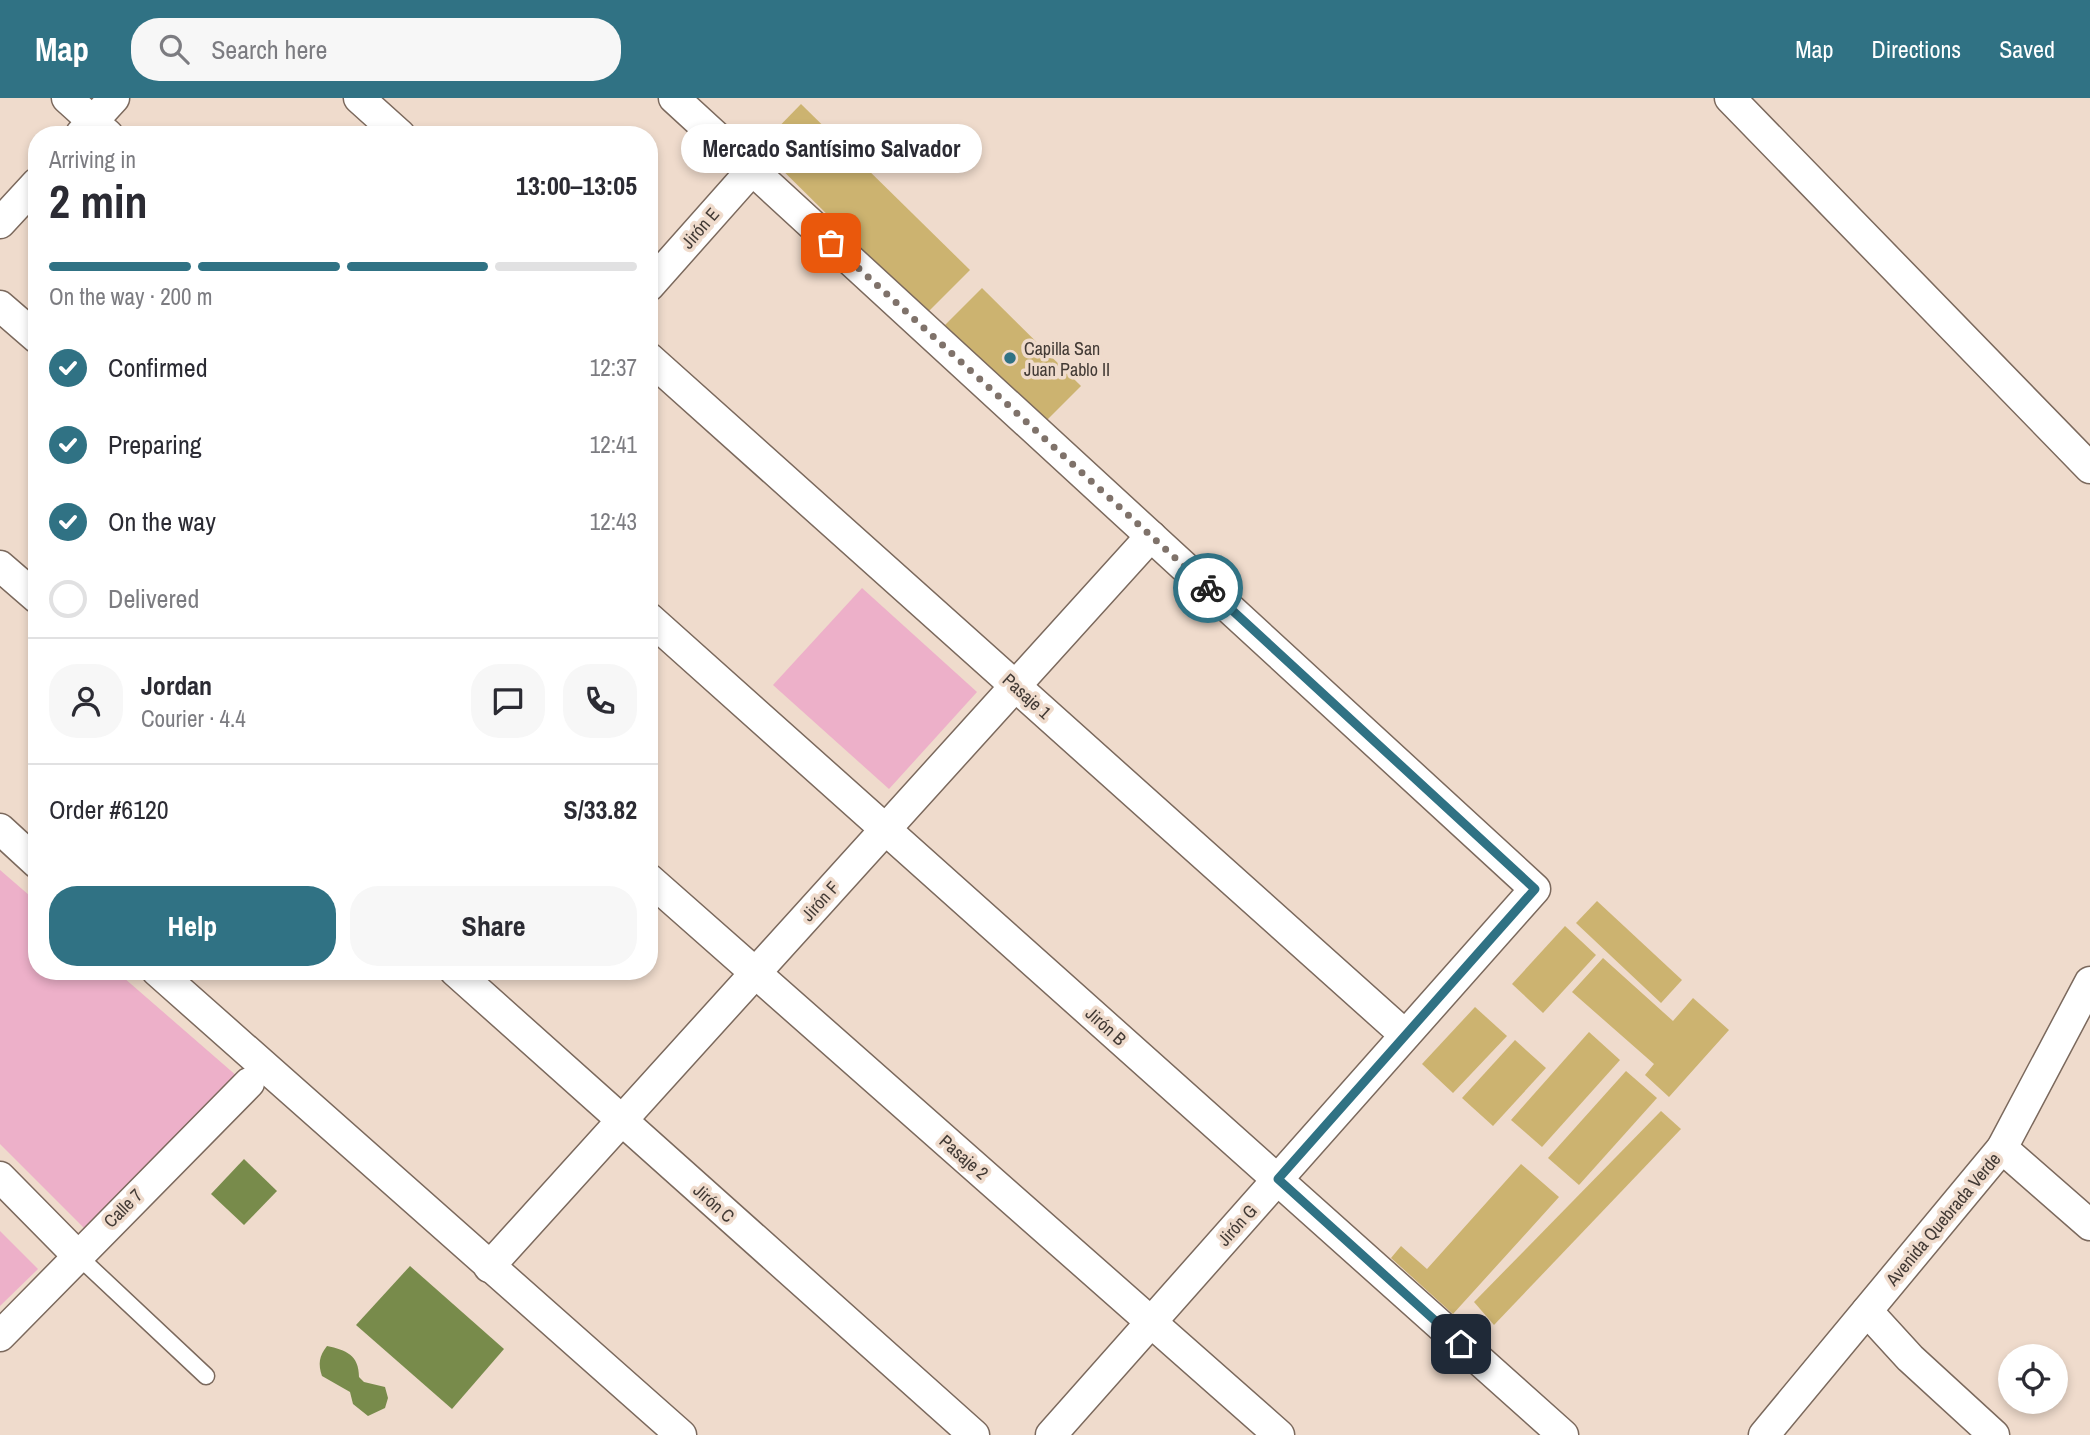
<!DOCTYPE html>
<meta charset="utf-8">
<style>
:root{--surface:#fff;--page:#f7f7f7;--text:#2b2b33;--muted:#7c7c81;--line:#e1e1e2;--accent:#307284}
body{margin:0;font-family:"Archivo Narrow",sans-serif;background:var(--page);color:var(--text);height:100vh;display:flex;flex-direction:column;font-size:26px;white-space:nowrap}
*{box-sizing:border-box;margin:0}
p{font-size:23px;color:var(--muted)}
.icon{flex:none;width:38px;height:38px;fill:none;stroke:currentColor;stroke-width:2;stroke-linecap:round;stroke-linejoin:round}
.map{position:relative;flex:1;overflow:hidden}
.sheet{position:absolute;left:28px;top:28px;width:630px;height:854px;display:flex;flex-direction:column;background:var(--surface);border-radius:28px;box-shadow:0 4px 10px #0003}
.sheet>*{flex:none}
.fabs{position:absolute;left:1998px;top:1246px;display:grid;gap:14px}
.fabs a{display:grid;place-items:center;width:70px;height:70px;border-radius:50%;background:var(--surface);box-shadow:0 4px 10px #0003;font-size:35px}
.pin{position:absolute;display:grid;place-items:center;width:60px;height:60px;color:#fff;margin:-30px;border-radius:14px;box-shadow:0 4px 10px #0006}
.courier{position:absolute;display:grid;place-items:center;width:70px;height:70px;margin:-35px;border:5px solid #307284;border-radius:50%;background:#fff;color:#222;box-shadow:0 2px 9px #0007}
.bubble{position:absolute;height:49px;border-radius:24px;background:var(--surface);box-shadow:0 4px 10px #0003;font-size:23px;font-weight:800;line-height:49px;text-align:center}
.head em{font-style:normal;font-weight:800}
.head div{display:flex;flex-direction:column-reverse}
.head{display:flex;align-items:center;justify-content:space-between;height:119px;padding:0 21px}
h1{font-size:46px;font-weight:800;line-height:52px}
.bar{display:grid;grid-template-columns:repeat(4,1fr);gap:10px 7px;align-content:center;height:84px;padding:0 21px}
.bar i{height:9px;border-radius:5px;background:var(--line)}
.bar .on{background:var(--accent)}
.bar p{grid-column:span 4}
.line{display:flex;align-items:center;gap:18px;padding:0 21px;border-top:2px solid var(--line)}
.line div{flex:1}
.round{display:grid;place-items:center;flex:none;width:74px;height:74px;border-radius:28px;background:var(--page)}
ol{padding:0 21px;list-style:none}
li{display:flex;align-items:center;gap:21px;height:77px}
li p{margin-inline-start:auto}
li .icon{padding:7px;border-radius:50%;background:var(--accent);color:#fff;stroke-width:4}
li:last-child{color:var(--muted)}
li i{width:38px;height:38px;border:4px solid var(--line);border-radius:50%}
.cta{display:flex;gap:14px;margin-top:auto;padding:14px 21px}
.cta a{flex:1;height:80px;border-radius:28px;background:var(--accent);color:#fff;font-size:28px;font-weight:800;line-height:80px;text-align:center}
.cta a+a{background:var(--page);color:var(--text)}
header{display:flex;align-items:center;gap:42px;box-sizing:border-box;height:98px;padding:0 35px;background:var(--accent);color:#fff}
header strong{font-size:33px}
nav{display:flex;gap:38px;margin-inline-start:auto;font-size:24px}
.search{width:490px;height:63px;background:var(--page);display:flex;align-items:center;gap:18px;box-sizing:border-box;padding:0 24px;border-radius:28px;color:var(--muted);font-size:26px}
.map>svg:first-child{display:block}
</style>
<header>
<strong>Map</strong>
<div class="search"><svg class="icon" aria-label="search" viewBox="0 0 24 24"><circle cx="10" cy="10" r="6"/><path d="M15 15l6 6"/></svg>Search here</div>
<nav><a>Map</a><a>Directions</a><a>Saved</a></nav>
</header>
<div class="map">
<svg width="2090" height="1337" viewBox="0 0 2090 1337">
<rect width="100%" height="100%" fill="#efdbcc"/>
<g fill="#edb0c9">
<path d="M 862,490 L 977,594 L 889,691 L 773,587 Z"/>
<path d="M 0,772 L 37,804 L 37,873 L 116,873 L 238,979 L 89,1135 L 0,1046 Z"/>
<path d="M 0,1133 L 38,1171 L 0,1208 Z"/>
</g>
<g fill="#788b4b">
<path d="M 244,1061 L 277,1093 L 244,1127 L 211,1096 Z"/>
<path d="M 410,1168 L 504,1251 L 452,1311 L 356,1227 Z"/>
<path d="M 327,1248 C 346,1252 359,1257 359,1279 L 364,1284 L 385,1289 L 388,1300 L 385,1310 L 368,1318 L 353,1306 L 350,1294 L 322,1278 C 318,1266 319,1258 327,1248 Z"/>
</g>
<g fill="#ccb370">
<path d="M 801,6 L 970,172 L 927,215 L 759,49 Z"/>
<path d="M 982,190 L 1081,288 L 1038,331 L 939,233 Z"/>
<path d="M 1597,803 L 1682,882 L 1661,905 L 1576,825 Z"/>
<path d="M 1565,828 L 1596,857 L 1543,915 L 1512,886 Z"/>
<path d="M 1603,860 L 1673,923 L 1693,900 L 1729,932 L 1669,999 L 1645,977 L 1654,966 L 1572,894 Z"/>
<path d="M 1475,909 L 1507,938 L 1453,995 L 1422,966 Z"/>
<path d="M 1589,934 L 1620,962 L 1542,1049 L 1511,1022 Z"/>
<path d="M 1515,942 L 1546,970 L 1493,1028 L 1462,1000 Z"/>
<path d="M 1626,973 L 1657,1000 L 1579,1087 L 1548,1060 Z"/>
<path d="M 1661,1013 L 1681,1031 L 1494,1227 L 1474,1204 Z"/>
<path d="M 1521,1066 L 1559,1099 L 1453,1216 L 1391,1160 L 1401,1148 L 1427,1171 Z"/>
</g>
<g fill="none" stroke-linecap="round" stroke-linejoin="round">
<g stroke="#7b695d" stroke-width="19">
<path id="service" d="M 77,1157 L 206,1278"/>
</g>
<g stroke="#7b695d" stroke-width="33">
<g id="minor">
<path d="M 67,0 L 108,37"/>
<path d="M 359,0 L 400,37"/>
<path d="M 674,0 L 1535,791 L 1051,1337"/>
<path d="M 1730,0 L 2090,370"/>
<path d="M 81,36 L 114,0"/>
<path d="M 0,125 L 37,85"/>
<path d="M 649,188 L 752,72"/>
<path d="M 0,208 L 37,240"/>
<path d="M 649,260 L 1405,937"/>
<path d="M 0,468 L 37,500"/>
<path d="M 649,520 L 1563,1337"/>
<path d="M 0,731 L 37,765"/>
<path d="M 649,781 L 1279,1337"/>
<path d="M 157,873 L 681,1337"/>
<path d="M 455,873 L 974,1337"/>
<path d="M 2002,1050 L 2090,1127"/>
<path d="M 0,1079 L 77,1157"/>
<path d="M 489,1169 L 1151,438"/>
<path d="M 1867,1213 L 1910,1260 L 1994,1337"/>
<path d="M 0,1238 L 249,985"/>
<path d="M 1764,1337 L 2002,1050 L 2090,884"/>
</g>
</g>
<use href="#service" stroke="#fff" stroke-width="16"/>
<use href="#minor" stroke="#fff" stroke-width="30"/>
</g>
<g fill="none" stroke-linecap="round" stroke-linejoin="round">
<path stroke="#7f726a" stroke-width="7" stroke-dasharray="0 12.6" d="M 831,145 L 1208,490"/>
<path stroke="#307284" stroke-width="9" d="M 1208,490 L 1535,791 L 1278,1081 L 1461,1246"/>
</g>
<circle fill="#307284" stroke="#efdbcc" stroke-width="2.5" cx="1010" cy="260" r="7"/>
<g text-anchor="middle" dominant-baseline="central" stroke-width="7" stroke-linejoin="round" paint-order="stroke">
<g font-size="18" fill="#423a35" stroke="#efdbcc">
<text transform="translate(700 130) rotate(-49)">Jirón E</text>
<text transform="translate(1027 598) rotate(42)">Pasaje 1</text>
<text transform="translate(820 803) rotate(-48)">Jirón F</text>
<text transform="translate(1106 928) rotate(42)">Jirón B</text>
<text transform="translate(964 1059) rotate(41)">Pasaje 2</text>
<text transform="translate(714 1105) rotate(42)">Jirón C</text>
<text transform="translate(123 1110) rotate(-45)">Calle 7</text>
<text transform="translate(1943 1121) rotate(-50)">Avenida Quebrada Verde</text>
<text transform="translate(1237 1127) rotate(-48)">Jirón G</text>
</g>
<g font-size="18" fill="#423a35" stroke="#efdbcc" text-anchor="start">
<text x="1024" y="250">Capilla San<tspan x="1024" dy="21">Juan Pablo II</tspan></text>
</g>
</g>
</svg>
<div class="fabs">
<a><svg class="icon" aria-label="locate" viewBox="0 0 24 24"><circle cx="12" cy="12" r="6"/><path d="M12 2v4M12 18v4M2 12h4M18 12h4"/></svg></a>
</div>
<div class="pin" style="left:831px;top:145px;background:#ea580c"><svg class="icon" aria-label="bag" viewBox="0 0 24 24"><path d="M5 8h14l-1 12H6zM9 8a3 3 0 0 1 6 0"/></svg></div>
<div class="pin" style="left:1461px;top:1246px;background:#1f2937"><svg class="icon" aria-label="home" viewBox="0 0 24 24"><path d="M3 11l9-7 9 7M6 9v11h12V9"/></svg></div>
<div class="courier" style="left:1208px;top:490px"><svg class="icon" aria-label="bike" viewBox="0 0 24 24"><circle cx="6" cy="16" r="4"/><circle cx="18" cy="16" r="4"/><path d="M6 16l4-8h5l3 8M10 8l3 8H6M13 5h3"/></svg></div>
<div class="bubble" style="left:681px;top:26px;width:301px">Mercado Santísimo Salvador</div>
<section class="sheet">
<div class="head"><div><h1>2 min</h1><p>Arriving in</p></div><em>13:00–13:05</em></div>
<div class="bar"><i class="on"></i><i class="on"></i><i class="on"></i><i></i><p>On the way · 200 m</p></div>
<ol>
<li><svg class="icon" aria-label="check" viewBox="0 0 24 24"><path d="M5 12l5 5 9-10"/></svg>Confirmed<p>12:37</p></li>
<li><svg class="icon" aria-label="check" viewBox="0 0 24 24"><path d="M5 12l5 5 9-10"/></svg>Preparing<p>12:41</p></li>
<li><svg class="icon" aria-label="check" viewBox="0 0 24 24"><path d="M5 12l5 5 9-10"/></svg>On the way<p>12:43</p></li>
<li><i></i>Delivered</li>
</ol>
<div class="line" style="height:126px"><a class="round"><svg class="icon" aria-label="person" viewBox="0 0 24 24"><circle cx="12" cy="8" r="4"/><path d="M4 21q1-7 8-7t8 7"/></svg></a><div><b>Jordan</b><p>Courier · 4.4</p></div><a class="round"><svg class="icon" aria-label="chat" viewBox="0 0 24 24"><path d="M4 5h16v11H9l-5 4z"/></svg></a><a class="round"><svg class="icon" aria-label="phone" viewBox="0 0 24 24"><path d="M5 4h4l2 5-3 2q2 4 5 5l2-3 5 2v4C11 20 4 13 5 4z"/></svg></a></div>
<div class="line" style="height:91px"><div>Order #6120</div><b>S/33.82</b></div>
<div class="cta"><a>Help</a><a>Share</a></div>
</section>
</div>
